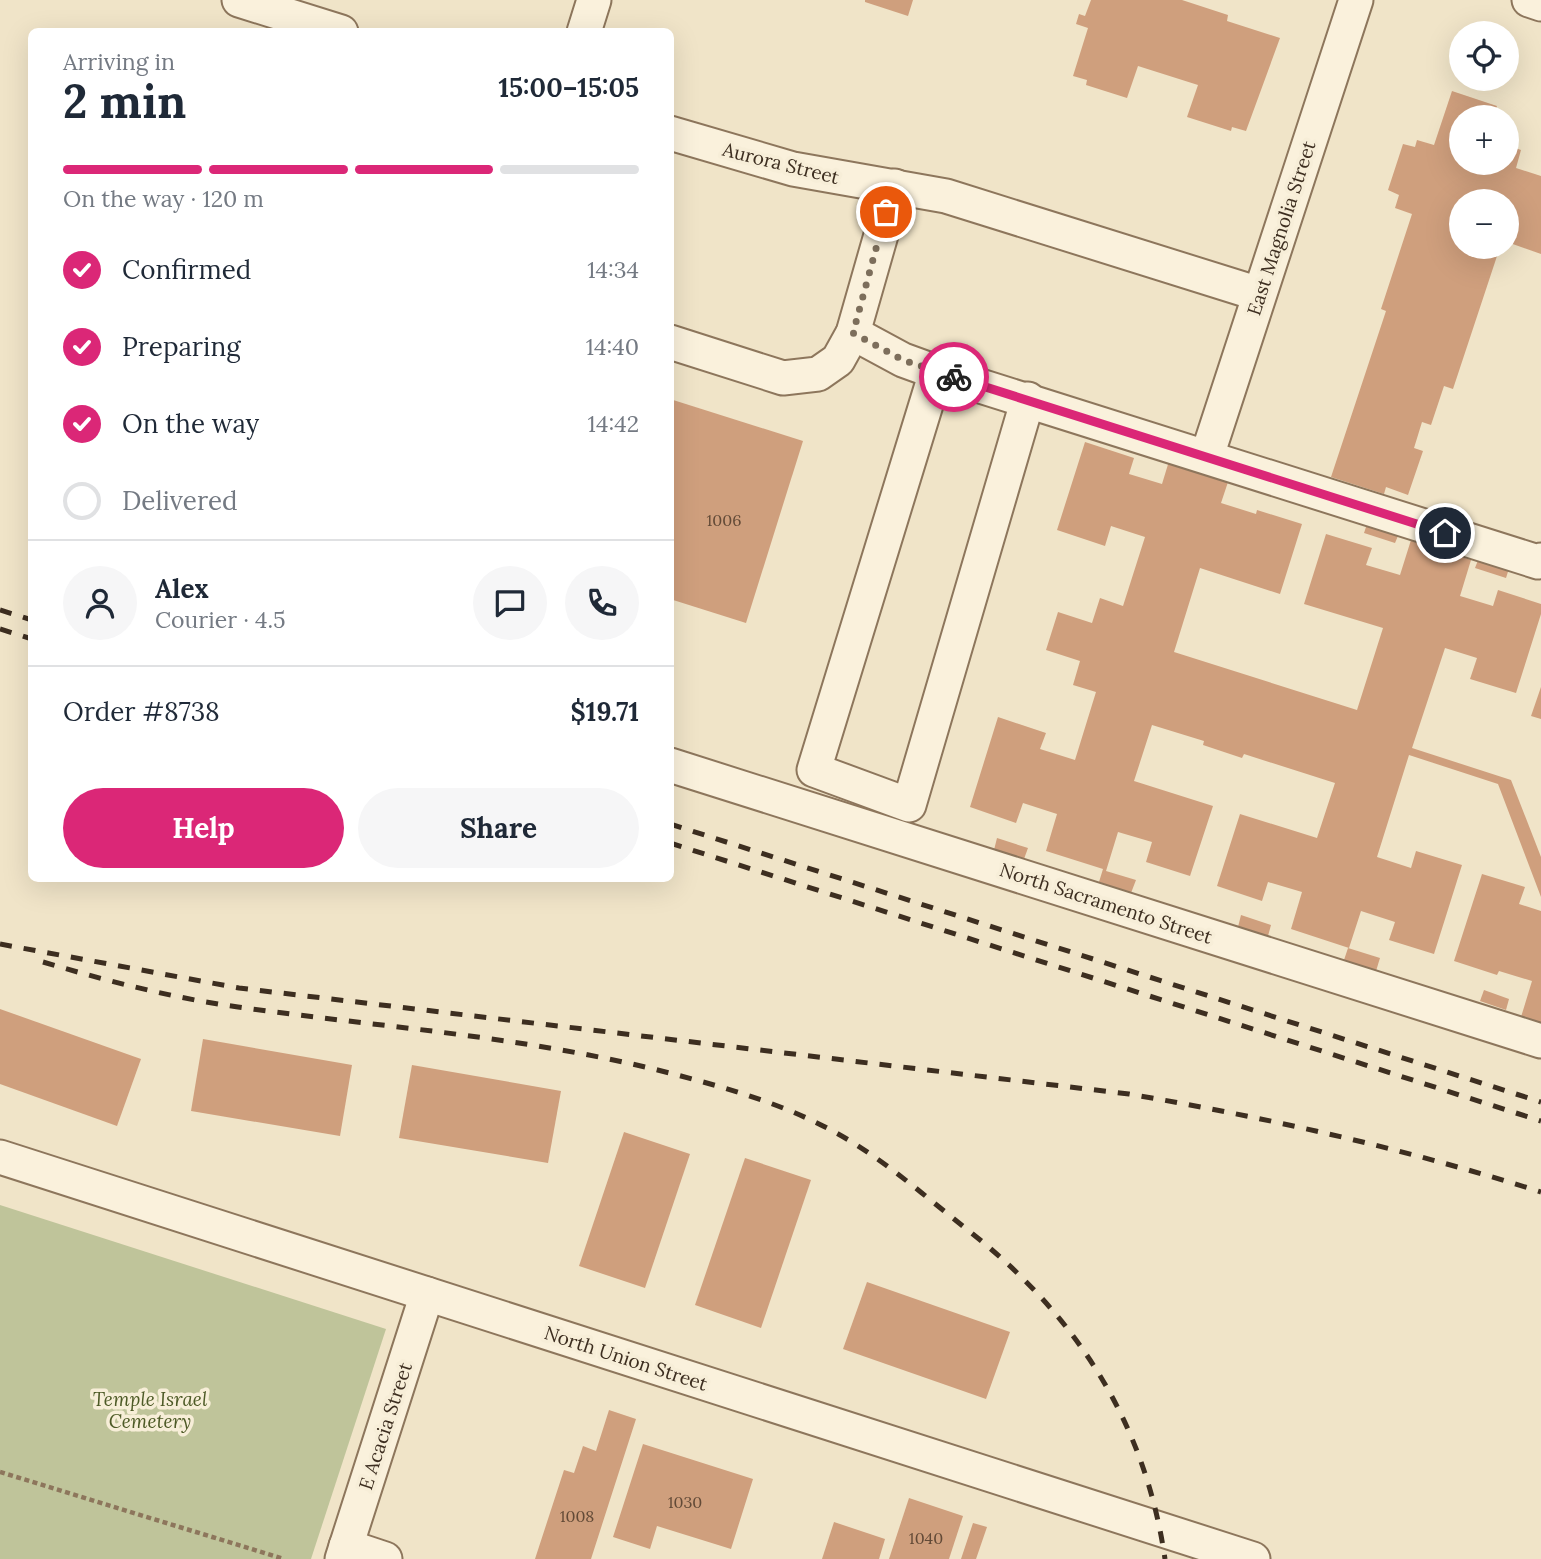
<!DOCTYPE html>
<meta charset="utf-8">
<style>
:root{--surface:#fff;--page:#f6f6f7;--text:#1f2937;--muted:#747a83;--line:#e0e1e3;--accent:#db2777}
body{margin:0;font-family:Lora,serif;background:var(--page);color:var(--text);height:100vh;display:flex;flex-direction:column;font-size:26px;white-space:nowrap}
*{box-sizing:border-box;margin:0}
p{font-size:23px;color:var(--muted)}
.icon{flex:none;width:38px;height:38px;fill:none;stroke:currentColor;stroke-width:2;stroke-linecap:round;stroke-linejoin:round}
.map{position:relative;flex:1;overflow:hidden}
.sheet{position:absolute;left:28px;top:28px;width:646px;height:854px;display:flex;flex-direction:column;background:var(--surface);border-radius:10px;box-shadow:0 7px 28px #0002}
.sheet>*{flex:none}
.fabs{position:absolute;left:1449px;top:21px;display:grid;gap:14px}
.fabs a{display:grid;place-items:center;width:70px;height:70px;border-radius:50%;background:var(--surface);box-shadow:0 7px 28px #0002;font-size:35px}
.pin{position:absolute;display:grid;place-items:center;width:60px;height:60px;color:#fff;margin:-30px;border:4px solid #fff;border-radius:50%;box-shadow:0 2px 7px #0007}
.courier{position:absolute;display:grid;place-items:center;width:70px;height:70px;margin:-35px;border:5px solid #db2777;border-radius:50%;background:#fff;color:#222;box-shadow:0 2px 9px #0007}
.headline em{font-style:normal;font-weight:700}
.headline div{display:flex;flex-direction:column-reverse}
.headline{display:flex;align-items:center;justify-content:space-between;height:119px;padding:0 35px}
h1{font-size:46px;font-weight:700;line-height:52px}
.bar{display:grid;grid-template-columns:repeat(4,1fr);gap:10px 7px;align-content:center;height:84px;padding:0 35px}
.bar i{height:9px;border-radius:5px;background:var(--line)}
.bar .active{background:var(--accent)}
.bar p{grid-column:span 4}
.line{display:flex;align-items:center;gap:18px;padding:0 35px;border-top:2px solid var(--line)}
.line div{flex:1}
.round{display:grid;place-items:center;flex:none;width:74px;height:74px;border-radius:37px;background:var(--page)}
ol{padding:0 35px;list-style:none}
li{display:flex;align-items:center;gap:21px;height:77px}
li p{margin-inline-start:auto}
li .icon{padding:7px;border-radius:50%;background:var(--accent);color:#fff;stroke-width:4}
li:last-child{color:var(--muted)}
li i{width:38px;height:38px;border:4px solid var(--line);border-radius:50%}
.primary-button{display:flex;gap:14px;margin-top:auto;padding:14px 35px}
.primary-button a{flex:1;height:80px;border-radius:42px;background:var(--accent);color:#fff;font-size:28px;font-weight:700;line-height:80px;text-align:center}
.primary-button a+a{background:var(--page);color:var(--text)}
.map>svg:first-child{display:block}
</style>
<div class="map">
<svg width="1541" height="1559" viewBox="0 0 1541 1559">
<rect width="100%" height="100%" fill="#f0e4c8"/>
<path fill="#bfc49a" d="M 0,1205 L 386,1329 L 311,1559 L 0,1559 Z"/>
<g fill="#cf9f7d">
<path d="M 865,0 L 913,0 L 908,16 L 865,2 Z"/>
<path d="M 1091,0 L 1182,0 L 1228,15 L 1227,21 L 1280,38 L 1246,131 L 1232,127 L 1231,131 L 1187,117 L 1198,85 L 1138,66 L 1127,98 L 1086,85 L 1087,80 L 1073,76 L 1088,28 L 1076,24 L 1079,14 L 1085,16 Z"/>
<path d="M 1452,91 L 1497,106 L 1493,117 L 1461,117 L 1461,163 L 1507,163 L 1507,145 L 1521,150 L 1516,168 L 1541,176 L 1541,254 L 1507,242 L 1507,201 L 1461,201 L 1461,247 L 1500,247 L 1453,389 L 1444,386 L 1431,425 L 1422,422 L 1414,448 L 1423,451 L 1408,495 L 1386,487 L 1384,494 L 1331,477 L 1386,311 L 1381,309 L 1412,214 L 1395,208 L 1399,195 L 1388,190 L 1403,144 L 1415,147 L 1417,140 L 1434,145 Z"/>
<path d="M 670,399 L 803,441 L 746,623 L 670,599 Z"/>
<path d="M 1085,442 L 1134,458 L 1129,474 L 1162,484 L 1173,448 L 1233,467 L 1221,503 L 1256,514 L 1257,510 L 1302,524 L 1280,594 L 1200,568 L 1174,652 L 1357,710 L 1383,628 L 1304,604 L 1326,534 L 1372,548 L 1366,565 L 1400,575 L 1411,540 L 1471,560 L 1460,596 L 1493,606 L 1498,590 L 1541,604 L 1541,614 L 1516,693 L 1470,679 L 1477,658 L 1445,648 L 1412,748 L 1511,780 L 1541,857 L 1541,897 L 1498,784 L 1409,755 L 1377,857 L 1411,868 L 1416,851 L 1462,865 L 1434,954 L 1389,940 L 1395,922 L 1361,911 L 1349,948 L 1291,929 L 1302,892 L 1268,882 L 1262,901 L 1217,886 L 1240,814 L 1317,838 L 1335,783 L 1244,754 L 1242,758 L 1203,745 L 1204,741 L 1152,725 L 1134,781 L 1213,806 L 1190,876 L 1146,862 L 1152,842 L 1118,832 L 1106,871 L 1136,880 L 1131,893 L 1099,882 L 1103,869 L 1046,851 L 1057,814 L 1023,803 L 1016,823 L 970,807 L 998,717 L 1046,733 L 1040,749 L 1075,760 L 1096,692 L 1073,685 L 1080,661 L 1046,650 L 1058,612 L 1092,623 L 1100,598 L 1123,606 L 1145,537 L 1111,526 L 1105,546 L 1057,530 Z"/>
<path d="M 1368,521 L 1400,531 L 1395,543 L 1364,533 Z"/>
<path d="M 1480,555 L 1510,565 L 1506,578 L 1475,568 Z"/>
<path d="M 1541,687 L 1541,719 L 1531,716 Z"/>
<path d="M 997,838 L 1028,848 L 1024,859 L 994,850 Z"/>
<path d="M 1482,874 L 1525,887 L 1519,904 L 1541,911 L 1541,1023 L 1521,1017 L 1532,981 L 1499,971 L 1497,975 L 1454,961 Z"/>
<path d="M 1241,915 L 1271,925 L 1268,936 L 1238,927 Z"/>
<path d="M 1348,948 L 1380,958 L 1376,971 L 1344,960 Z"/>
<path d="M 1484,990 L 1509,999 L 1506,1010 L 1480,1001 Z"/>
<path d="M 0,1009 L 141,1059 L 117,1126 L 0,1084 Z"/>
<path d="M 203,1039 L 352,1065 L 340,1136 L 191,1111 Z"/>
<path d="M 412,1065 L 561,1091 L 548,1163 L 399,1138 Z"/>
<path d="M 624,1132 L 690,1154 L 645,1288 L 579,1266 Z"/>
<path d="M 745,1158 L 811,1180 L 761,1328 L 695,1305 Z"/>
<path d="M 867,1282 L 1010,1332 L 986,1399 L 843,1349 Z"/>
<path d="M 609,1410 L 636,1419 L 591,1559 L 535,1559 L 564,1470 L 574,1473 L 583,1446 L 596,1451 Z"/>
<path d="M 643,1444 L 753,1479 L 731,1549 L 657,1526 L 650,1549 L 613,1537 Z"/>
<path d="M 909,1498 L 963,1516 L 949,1559 L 889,1559 Z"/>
<path d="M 834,1522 L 885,1539 L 879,1559 L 822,1559 Z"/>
<path d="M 973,1523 L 987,1527 L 976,1559 L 961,1559 Z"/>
</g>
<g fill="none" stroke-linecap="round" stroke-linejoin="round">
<g stroke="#8d765c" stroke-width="37">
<g id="minor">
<path d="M 239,0 L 341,32"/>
<path d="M 1529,0 L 1541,4"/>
<path d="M 584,32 L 594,0"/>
<path d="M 670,133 L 793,169 L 946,196 L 1259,294"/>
<path d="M 853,333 L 903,360 L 936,372 L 1538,562 L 1541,560"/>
<path d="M 670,342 L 783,378 L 818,374 L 838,360 L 853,333 L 895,186"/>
<path d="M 936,372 L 814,770 L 909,805 L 1028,399"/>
<path d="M 1207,456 L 1356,0"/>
<path d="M 670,765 L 1541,1041"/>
<path d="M 0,1157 L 1253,1559"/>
<path d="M 346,1546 L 385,1559"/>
<path d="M 342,1559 L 427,1294"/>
</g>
</g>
<path stroke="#8d765c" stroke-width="4.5" stroke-dasharray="5 3.5" stroke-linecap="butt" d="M 0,1472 L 284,1559"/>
<use href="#minor" stroke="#faf1dc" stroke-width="33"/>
<g stroke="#3d2e20" stroke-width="5" stroke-dasharray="12 12" stroke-linecap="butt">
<path d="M 0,610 L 32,620"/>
<path d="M 0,629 L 32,639"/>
<path d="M 670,824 L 1541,1102"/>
<path d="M 670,843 L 1541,1121"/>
<path d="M 0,944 L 239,988 L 1129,1094 C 1269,1118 1406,1149 1541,1192"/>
<path d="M 43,962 C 107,981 173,998 238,1007 C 387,1028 535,1037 681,1076 C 730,1089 778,1103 823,1126 C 876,1152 922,1194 969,1231 C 1076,1315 1145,1422 1165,1559"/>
</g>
</g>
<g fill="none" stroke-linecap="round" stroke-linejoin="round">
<path stroke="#7c6e5b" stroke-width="7" stroke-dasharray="0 12.6" d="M 886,212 L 853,333 L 903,360 L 954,377"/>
<path stroke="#db2777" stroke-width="9" d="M 954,377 L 1445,533"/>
</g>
<g text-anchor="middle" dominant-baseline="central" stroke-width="7" stroke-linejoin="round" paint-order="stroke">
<g font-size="16" fill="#624a37">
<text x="724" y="520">1006</text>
<text x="685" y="1502">1030</text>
<text x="577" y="1516">1008</text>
<text x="926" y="1538">1040</text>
</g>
<g font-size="19" fill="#3d2e20" stroke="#f7eed8">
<text transform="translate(781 163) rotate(14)">Aurora Street</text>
<text transform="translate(1281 228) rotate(-72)">East Magnolia Street</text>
<text transform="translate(1106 903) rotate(18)">North Sacramento Street</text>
<text transform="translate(626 1358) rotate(18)">North Union Street</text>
<text transform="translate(385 1426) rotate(-72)">E Acacia Street</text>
</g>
<g font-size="19" font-style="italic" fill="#4d5a26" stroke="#f7eed8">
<text x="150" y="1399">Temple Israel<tspan x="150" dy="22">Cemetery</tspan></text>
</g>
</g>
</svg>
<div class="fabs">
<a><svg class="icon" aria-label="locate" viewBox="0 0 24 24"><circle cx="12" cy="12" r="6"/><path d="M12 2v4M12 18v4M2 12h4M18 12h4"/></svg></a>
<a>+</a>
<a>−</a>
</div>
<div class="pin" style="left:886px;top:212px;background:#ea580c"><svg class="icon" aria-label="bag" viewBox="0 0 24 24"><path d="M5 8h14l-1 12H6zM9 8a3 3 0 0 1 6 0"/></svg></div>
<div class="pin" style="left:1445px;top:533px;background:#1f2937"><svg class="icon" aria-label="home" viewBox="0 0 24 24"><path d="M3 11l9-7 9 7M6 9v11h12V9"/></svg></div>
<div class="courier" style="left:954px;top:377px"><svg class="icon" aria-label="bike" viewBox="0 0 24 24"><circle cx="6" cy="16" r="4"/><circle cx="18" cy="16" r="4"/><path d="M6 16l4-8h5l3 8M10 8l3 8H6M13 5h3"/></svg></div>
<section class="sheet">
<div class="headline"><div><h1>2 min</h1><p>Arriving in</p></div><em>15:00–15:05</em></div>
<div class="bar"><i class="active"></i><i class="active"></i><i class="active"></i><i></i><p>On the way · 120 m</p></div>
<ol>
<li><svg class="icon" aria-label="check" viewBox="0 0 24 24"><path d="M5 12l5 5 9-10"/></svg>Confirmed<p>14:34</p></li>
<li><svg class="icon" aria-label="check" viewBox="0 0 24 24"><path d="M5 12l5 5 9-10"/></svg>Preparing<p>14:40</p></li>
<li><svg class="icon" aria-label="check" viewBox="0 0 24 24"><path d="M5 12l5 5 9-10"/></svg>On the way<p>14:42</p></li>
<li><i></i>Delivered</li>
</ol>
<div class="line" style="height:126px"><a class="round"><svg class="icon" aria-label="person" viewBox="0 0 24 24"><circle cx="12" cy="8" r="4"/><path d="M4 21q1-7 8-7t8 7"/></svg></a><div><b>Alex</b><p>Courier · 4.5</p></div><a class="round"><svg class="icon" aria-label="chat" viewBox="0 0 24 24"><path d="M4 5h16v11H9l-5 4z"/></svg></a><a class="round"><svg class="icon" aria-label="phone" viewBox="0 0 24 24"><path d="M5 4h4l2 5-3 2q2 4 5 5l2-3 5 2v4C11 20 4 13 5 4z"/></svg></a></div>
<div class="line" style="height:91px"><div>Order #8738</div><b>$19.71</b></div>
<div class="primary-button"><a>Help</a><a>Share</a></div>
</section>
</div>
